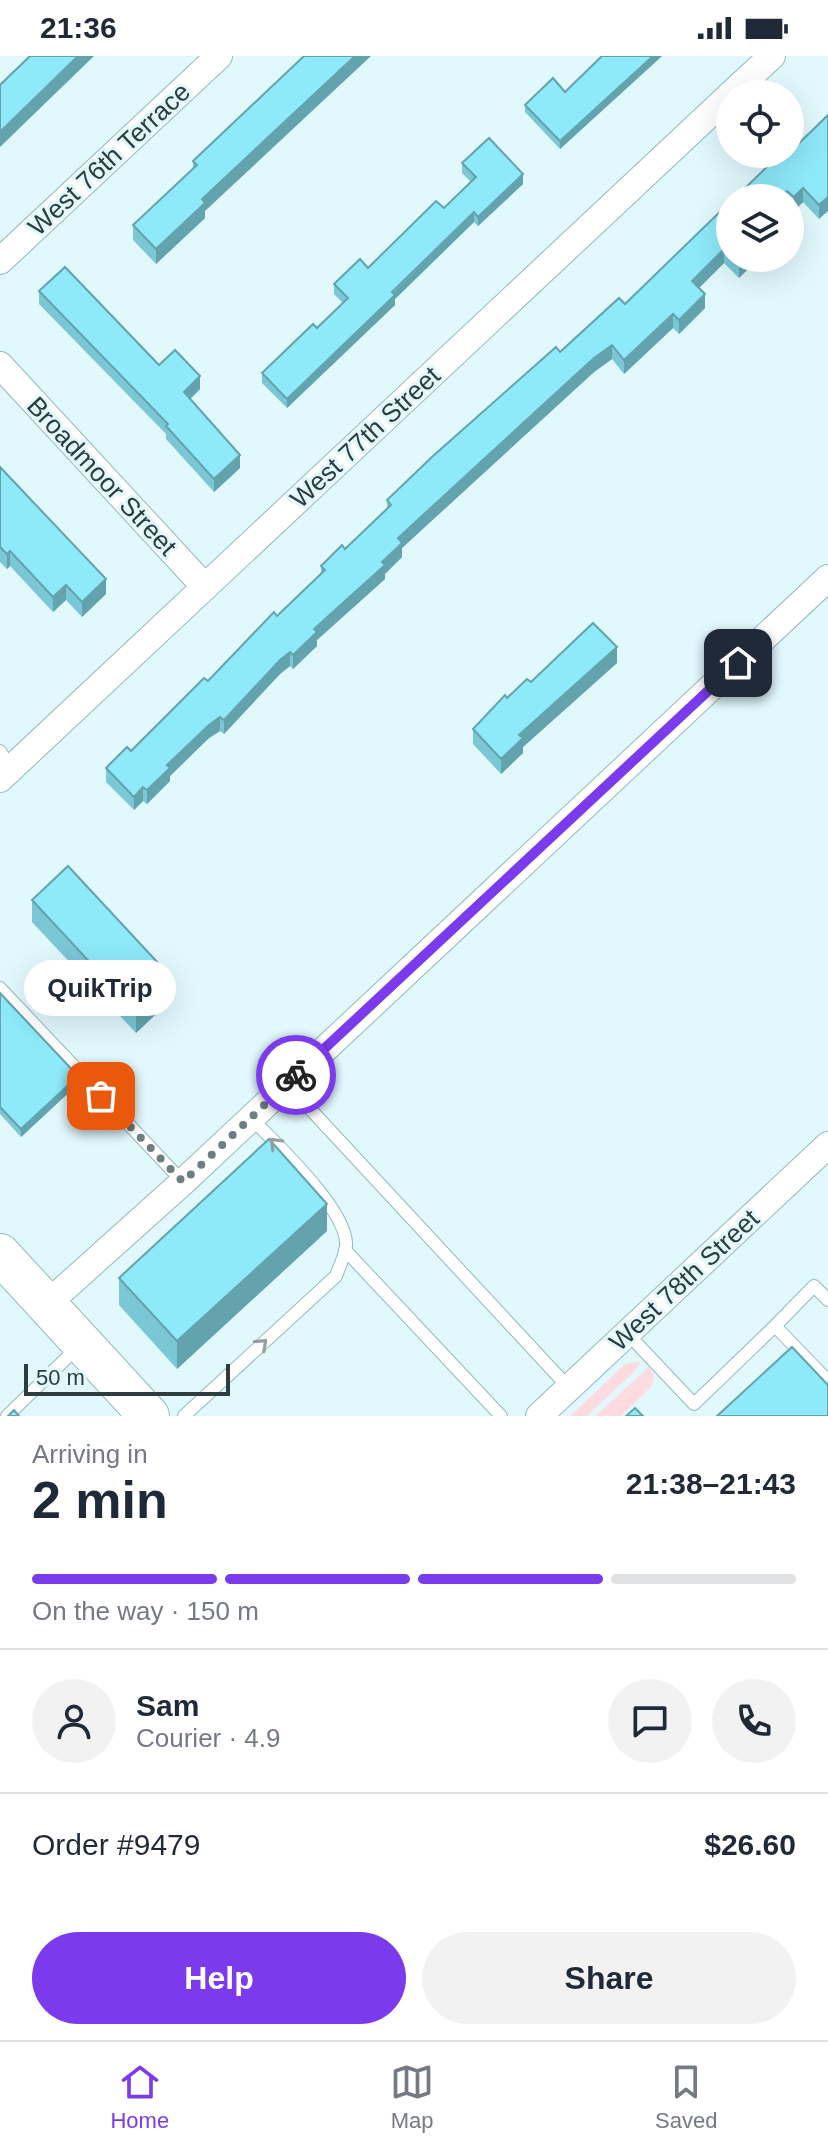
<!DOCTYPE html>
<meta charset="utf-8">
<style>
:root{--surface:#fff;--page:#f2f2f3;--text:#1f2937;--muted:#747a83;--line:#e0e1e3;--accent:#7c3aed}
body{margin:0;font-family:Helvetica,sans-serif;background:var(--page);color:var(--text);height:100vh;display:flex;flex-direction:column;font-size:30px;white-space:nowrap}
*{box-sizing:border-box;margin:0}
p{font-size:26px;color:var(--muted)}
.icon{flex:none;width:44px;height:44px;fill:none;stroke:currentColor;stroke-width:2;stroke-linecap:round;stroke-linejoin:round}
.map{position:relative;height:1360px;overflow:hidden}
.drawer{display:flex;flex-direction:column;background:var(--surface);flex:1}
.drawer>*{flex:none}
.buttons{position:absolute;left:716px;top:24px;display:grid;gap:16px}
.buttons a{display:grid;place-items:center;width:88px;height:88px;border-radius:50%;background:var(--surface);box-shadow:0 8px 32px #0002;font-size:40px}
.scale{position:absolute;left:24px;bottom:20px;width:206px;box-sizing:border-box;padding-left:8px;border:4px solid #2d3c3f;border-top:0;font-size:22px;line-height:28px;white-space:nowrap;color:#2d3c3f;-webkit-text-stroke:6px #e1f8fc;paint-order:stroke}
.pin{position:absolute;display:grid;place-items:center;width:68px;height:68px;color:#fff;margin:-34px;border-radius:16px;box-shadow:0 4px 12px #0006}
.courier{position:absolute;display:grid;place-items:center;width:80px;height:80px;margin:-40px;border:6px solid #7c3aed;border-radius:50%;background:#fff;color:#222;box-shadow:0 2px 10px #0007}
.bubble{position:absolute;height:56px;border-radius:28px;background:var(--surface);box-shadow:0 8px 32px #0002;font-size:26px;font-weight:600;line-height:56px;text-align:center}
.summary em{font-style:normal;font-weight:600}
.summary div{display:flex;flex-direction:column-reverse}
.summary{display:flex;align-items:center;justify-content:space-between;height:136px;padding:0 32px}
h1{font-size:52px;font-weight:600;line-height:60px}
.bar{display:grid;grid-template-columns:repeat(4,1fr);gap:12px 8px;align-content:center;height:96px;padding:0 32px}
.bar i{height:10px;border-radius:6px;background:var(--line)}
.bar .selected{background:var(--accent)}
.bar p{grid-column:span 4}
.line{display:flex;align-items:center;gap:20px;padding:0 32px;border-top:2px solid var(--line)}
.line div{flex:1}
.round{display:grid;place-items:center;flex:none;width:84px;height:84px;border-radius:42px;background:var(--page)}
.action{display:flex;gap:16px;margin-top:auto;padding:16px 32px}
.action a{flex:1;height:92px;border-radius:48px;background:var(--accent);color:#fff;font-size:32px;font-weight:600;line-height:92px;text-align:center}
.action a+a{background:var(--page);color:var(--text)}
.status{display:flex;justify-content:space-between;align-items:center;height:56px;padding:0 40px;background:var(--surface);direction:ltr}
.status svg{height:22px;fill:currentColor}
.tab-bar{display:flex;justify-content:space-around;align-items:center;height:112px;border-top:2px solid var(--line);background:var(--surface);font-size:22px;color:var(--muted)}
.tab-bar a{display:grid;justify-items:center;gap:4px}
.tab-bar .selected{color:var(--accent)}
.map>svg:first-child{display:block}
</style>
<div class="status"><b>21:36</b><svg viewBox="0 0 49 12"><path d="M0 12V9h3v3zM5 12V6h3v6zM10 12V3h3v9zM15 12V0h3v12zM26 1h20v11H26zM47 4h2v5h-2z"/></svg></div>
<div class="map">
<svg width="828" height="1360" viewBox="0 0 828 1360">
<rect width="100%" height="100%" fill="#e1f8fc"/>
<g fill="#fedbe0">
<path d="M 636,1306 L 641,1306 L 636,1314 L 587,1360 L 570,1360 L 625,1308 Z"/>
<path d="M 649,1311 L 654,1319 L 652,1330 L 621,1360 L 595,1360 Z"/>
</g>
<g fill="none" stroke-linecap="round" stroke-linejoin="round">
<g stroke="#93b8bf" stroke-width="14">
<g id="lane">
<path d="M 0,695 L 11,713"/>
<path d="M 0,932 L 183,1126"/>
<path d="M 287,1028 L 569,1332"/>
<path d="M 345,1194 L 501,1360"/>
<path d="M 775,1270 L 814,1230 L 828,1244"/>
<path d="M 627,1277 L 694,1348 L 775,1270 L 828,1325"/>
<path d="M 7,1360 L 80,1289"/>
<path d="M 184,1360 L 336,1220 C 339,1211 345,1200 346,1190 C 349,1155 275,1087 251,1062"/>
</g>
</g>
<g stroke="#93b8bf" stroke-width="28">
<g id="street">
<path d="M 731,38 L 772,0"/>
<path d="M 0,205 L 219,0"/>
<path d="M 0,309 L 205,531"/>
<path d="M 0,723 L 730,39"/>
<path d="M 47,1248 L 183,1126 L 828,522"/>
<path d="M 539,1360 L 828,1089"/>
</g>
</g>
<g stroke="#93b8bf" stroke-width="42">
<path id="primary" d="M 0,1198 L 149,1360"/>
</g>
<use href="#lane" stroke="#fff" stroke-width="12"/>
<use href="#street" stroke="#fff" stroke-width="26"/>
<use href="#primary" stroke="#fff" stroke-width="40"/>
</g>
<g fill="#7ac8d6">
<path d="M 304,0 L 205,155 L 205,162 L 156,208 L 133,184 L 133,169 L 193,113 L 193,105 Z"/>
<path d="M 602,0 L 662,0 L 560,93 L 525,56 L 525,49 L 565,36 Z"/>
<path d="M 828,59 L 819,163 L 803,146 L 794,155 L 790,151 L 790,142 L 735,142 L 790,98 Z"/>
<path d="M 462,107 L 523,128 L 478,170 L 474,166 L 395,243 L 395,249 L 287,352 L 262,327 L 262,317 L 317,272 L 343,247 L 334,238 L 334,228 L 368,212 L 444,152 L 471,126 L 462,117 Z"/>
<path d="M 730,146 L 730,202 L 759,202 L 739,222 L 724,207 L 699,232 L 705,252 L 679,278 L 673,272 L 624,318 L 612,303 L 594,316 L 402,492 L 402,501 L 385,518 L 385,523 L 317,584 L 317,590 L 293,613 L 290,610 L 280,618 L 224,678 L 220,675 L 209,682 L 170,720 L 170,725 L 147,748 L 143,745 L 134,754 L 106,726 L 106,712 L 131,695 L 208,625 L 321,518 L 321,510 L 345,493 L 387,453 L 387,444 L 560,296 L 625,248 Z"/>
<path d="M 39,235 L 200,333 L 190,343 L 240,412 L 214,436 L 166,383 L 166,378 L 39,248 Z"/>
<path d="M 0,411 L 106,538 L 82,561 L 66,544 L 53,556 L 10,510 L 7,513 L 0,506 Z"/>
<path d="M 617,607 L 523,691 L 523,697 L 501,718 L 473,688 L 473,673 L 507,642 L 531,626 Z"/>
<path d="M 32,844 L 172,943 L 136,977 L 32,866 Z"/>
<path d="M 0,937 L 78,1028 L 21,1081 L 0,1058 Z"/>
<path d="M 327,1175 L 177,1313 L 119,1249 L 119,1222 Z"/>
</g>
<g fill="#63a3ae">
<path d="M 78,0 L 94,0 L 0,91 L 0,76 Z"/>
<path d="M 355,0 L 371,0 L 205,155 L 205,162 L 156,208 L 156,193 L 202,143 Z"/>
<path d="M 653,0 L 662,0 L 560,93 L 560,85 Z"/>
<path d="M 523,118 L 523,128 L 478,170 L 478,161 Z"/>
<path d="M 803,132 L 803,146 L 794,155 L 794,141 Z"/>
<path d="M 787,135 L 787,142 L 780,142 Z"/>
<path d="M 828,141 L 828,155 L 819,163 L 819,149 Z"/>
<path d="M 474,156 L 474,166 L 395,243 L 395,249 L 287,352 L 287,343 Z"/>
<path d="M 724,193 L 724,207 L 692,239 L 692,225 Z"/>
<path d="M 745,202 L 759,202 L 739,222 L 739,208 Z"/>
<path d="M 705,238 L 705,252 L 679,278 L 679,264 Z"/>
<path d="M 673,258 L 673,272 L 624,318 L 624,304 Z"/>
<path d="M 612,289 L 612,303 L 594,316 L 402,492 L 402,501 L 385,518 L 385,523 L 317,584 L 317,590 L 293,613 L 293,599 L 314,573 L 382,506 L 398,482 L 594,302 Z"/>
<path d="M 200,320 L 200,333 L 184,349 L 184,336 Z"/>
<path d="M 240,399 L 240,412 L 214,436 L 214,423 Z"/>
<path d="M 10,495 L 10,510 L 7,513 L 7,498 Z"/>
<path d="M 106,523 L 106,538 L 82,561 L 82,546 Z"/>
<path d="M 66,529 L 66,544 L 53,556 L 53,541 Z"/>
<path d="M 617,591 L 617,607 L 523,691 L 523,697 L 501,718 L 501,703 L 519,679 Z"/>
<path d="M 290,596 L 290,610 L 280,618 L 224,678 L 224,664 L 280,604 Z"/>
<path d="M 220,661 L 220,675 L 209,682 L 170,720 L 170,725 L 147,748 L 147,734 L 167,709 L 209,669 Z"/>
<path d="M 143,731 L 143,745 L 134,754 L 134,741 Z"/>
<path d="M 172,922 L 172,943 L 136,977 L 136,956 Z"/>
<path d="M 78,1020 L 78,1028 L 21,1081 L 21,1073 Z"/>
<path d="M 327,1148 L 327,1175 L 177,1313 L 177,1285 Z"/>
</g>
<g fill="#8ee9f9" stroke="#63a3ae" stroke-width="2">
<path d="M 30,0 L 78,0 L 0,76 L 0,29 Z"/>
<path d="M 304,0 L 355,0 L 202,143 L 205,147 L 156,193 L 133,169 L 197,109 L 193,105 Z"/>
<path d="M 602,0 L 653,0 L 560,85 L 525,49 L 553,22 L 565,36 Z"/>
<path d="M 828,59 L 828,141 L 819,149 L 803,132 L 794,141 L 787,135 L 780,142 L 735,142 L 780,98 L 790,98 L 790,96 Z"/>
<path d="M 489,82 L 523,118 L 478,161 L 474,156 L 392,236 L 395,239 L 287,343 L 262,317 L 313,268 L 317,272 L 348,242 L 334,228 L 360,203 L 368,212 L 436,145 L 444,152 L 476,121 L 462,107 Z"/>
<path d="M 730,146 L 730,199 L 724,193 L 692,225 L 705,238 L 679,264 L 673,258 L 624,304 L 612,289 L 594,302 L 398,482 L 402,487 L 382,506 L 385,509 L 314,573 L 317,576 L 293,599 L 290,596 L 280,604 L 224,664 L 220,661 L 209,669 L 167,709 L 170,712 L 147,734 L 143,731 L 134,741 L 106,712 L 127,691 L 131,695 L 204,622 L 208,625 L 274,556 L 277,560 L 325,514 L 321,510 L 342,489 L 345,493 L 391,449 L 387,444 L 433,400 L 556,291 L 560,296 L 619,242 L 625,248 Z"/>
<path d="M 733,202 L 745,202 L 739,208 Z"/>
<path d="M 65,211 L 159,309 L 175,294 L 200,320 L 184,336 L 240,399 L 214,423 L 166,370 L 168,368 L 39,235 Z"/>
<path d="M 0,411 L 106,523 L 82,546 L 66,529 L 53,541 L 10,495 L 7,498 L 0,491 Z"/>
<path d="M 593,567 L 617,591 L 519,679 L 523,682 L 501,703 L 473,673 L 505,639 L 507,642 L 527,623 L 531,626 Z"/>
<path d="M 68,810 L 172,922 L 136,956 L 32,844 Z"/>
<path d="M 0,937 L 78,1020 L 21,1073 L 0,1051 Z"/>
<path d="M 269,1083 L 327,1148 L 177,1285 L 119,1222 Z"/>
<path d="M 792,1291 L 828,1329 L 828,1360 L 717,1360 Z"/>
<path d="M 635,1352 L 643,1360 L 626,1360 Z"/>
<path d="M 14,1354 L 19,1360 L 8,1360 Z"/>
</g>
<defs><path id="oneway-chevron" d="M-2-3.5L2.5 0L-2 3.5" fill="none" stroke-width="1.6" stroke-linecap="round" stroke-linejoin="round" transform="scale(2)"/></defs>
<g stroke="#969e9f">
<use href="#oneway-chevron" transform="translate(275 1087) rotate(-134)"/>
<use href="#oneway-chevron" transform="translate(262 1288) rotate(-43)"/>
</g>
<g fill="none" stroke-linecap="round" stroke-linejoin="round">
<path stroke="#6c7e81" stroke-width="8" stroke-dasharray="0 14.4" d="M 101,1040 L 183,1126 L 296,1019"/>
<path stroke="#7c3aed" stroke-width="10" d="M 296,1019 L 738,607"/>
</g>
<g text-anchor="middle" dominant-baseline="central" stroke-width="6" stroke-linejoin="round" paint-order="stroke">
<g font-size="26" fill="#2d3c3f" stroke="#e1f8fc">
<text transform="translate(109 103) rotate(-43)">West 76th Terrace</text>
<text transform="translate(365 381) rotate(-43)">West 77th Street</text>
<text transform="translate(102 420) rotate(47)">Broadmoor Street</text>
<text transform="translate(684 1224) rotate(-43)">West 78th Street</text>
</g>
</g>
</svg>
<div class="buttons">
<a><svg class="icon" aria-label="locate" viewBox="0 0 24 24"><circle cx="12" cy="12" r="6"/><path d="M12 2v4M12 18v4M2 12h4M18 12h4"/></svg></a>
<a><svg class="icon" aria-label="layers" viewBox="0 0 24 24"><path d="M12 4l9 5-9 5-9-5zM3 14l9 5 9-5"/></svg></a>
</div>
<div class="scale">50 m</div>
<div class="pin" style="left:101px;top:1040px;background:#ea580c"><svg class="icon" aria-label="bag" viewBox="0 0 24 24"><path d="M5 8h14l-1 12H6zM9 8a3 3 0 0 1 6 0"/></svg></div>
<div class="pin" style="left:738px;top:607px;background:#1f2937"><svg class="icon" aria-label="home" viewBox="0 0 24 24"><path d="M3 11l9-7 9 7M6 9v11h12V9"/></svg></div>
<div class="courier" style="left:296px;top:1019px"><svg class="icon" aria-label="bike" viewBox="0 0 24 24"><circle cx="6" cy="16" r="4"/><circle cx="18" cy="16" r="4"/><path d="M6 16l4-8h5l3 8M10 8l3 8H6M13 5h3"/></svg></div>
<div class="bubble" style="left:24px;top:904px;width:152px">QuikTrip</div>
</div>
<section class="drawer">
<div class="summary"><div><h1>2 min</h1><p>Arriving in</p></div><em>21:38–21:43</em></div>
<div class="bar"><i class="selected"></i><i class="selected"></i><i class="selected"></i><i></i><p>On the way · 150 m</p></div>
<div class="line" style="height:144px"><a class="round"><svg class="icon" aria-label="person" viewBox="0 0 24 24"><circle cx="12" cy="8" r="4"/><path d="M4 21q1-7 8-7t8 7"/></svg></a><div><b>Sam</b><p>Courier · 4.9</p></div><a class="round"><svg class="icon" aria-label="chat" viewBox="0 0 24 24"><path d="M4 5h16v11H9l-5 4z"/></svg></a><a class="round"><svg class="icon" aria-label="phone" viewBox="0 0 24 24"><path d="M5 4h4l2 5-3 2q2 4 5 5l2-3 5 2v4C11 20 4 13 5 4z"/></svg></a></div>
<div class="line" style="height:104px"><div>Order #9479</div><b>$26.60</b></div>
<div class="action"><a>Help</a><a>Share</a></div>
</section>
<nav class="tab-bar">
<a class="selected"><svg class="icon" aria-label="home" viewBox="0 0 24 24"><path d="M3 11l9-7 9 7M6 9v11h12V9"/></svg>Home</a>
<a><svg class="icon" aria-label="map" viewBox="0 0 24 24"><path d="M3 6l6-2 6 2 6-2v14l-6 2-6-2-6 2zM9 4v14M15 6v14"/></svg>Map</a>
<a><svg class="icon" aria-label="saved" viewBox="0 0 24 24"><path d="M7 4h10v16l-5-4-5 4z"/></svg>Saved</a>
</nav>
